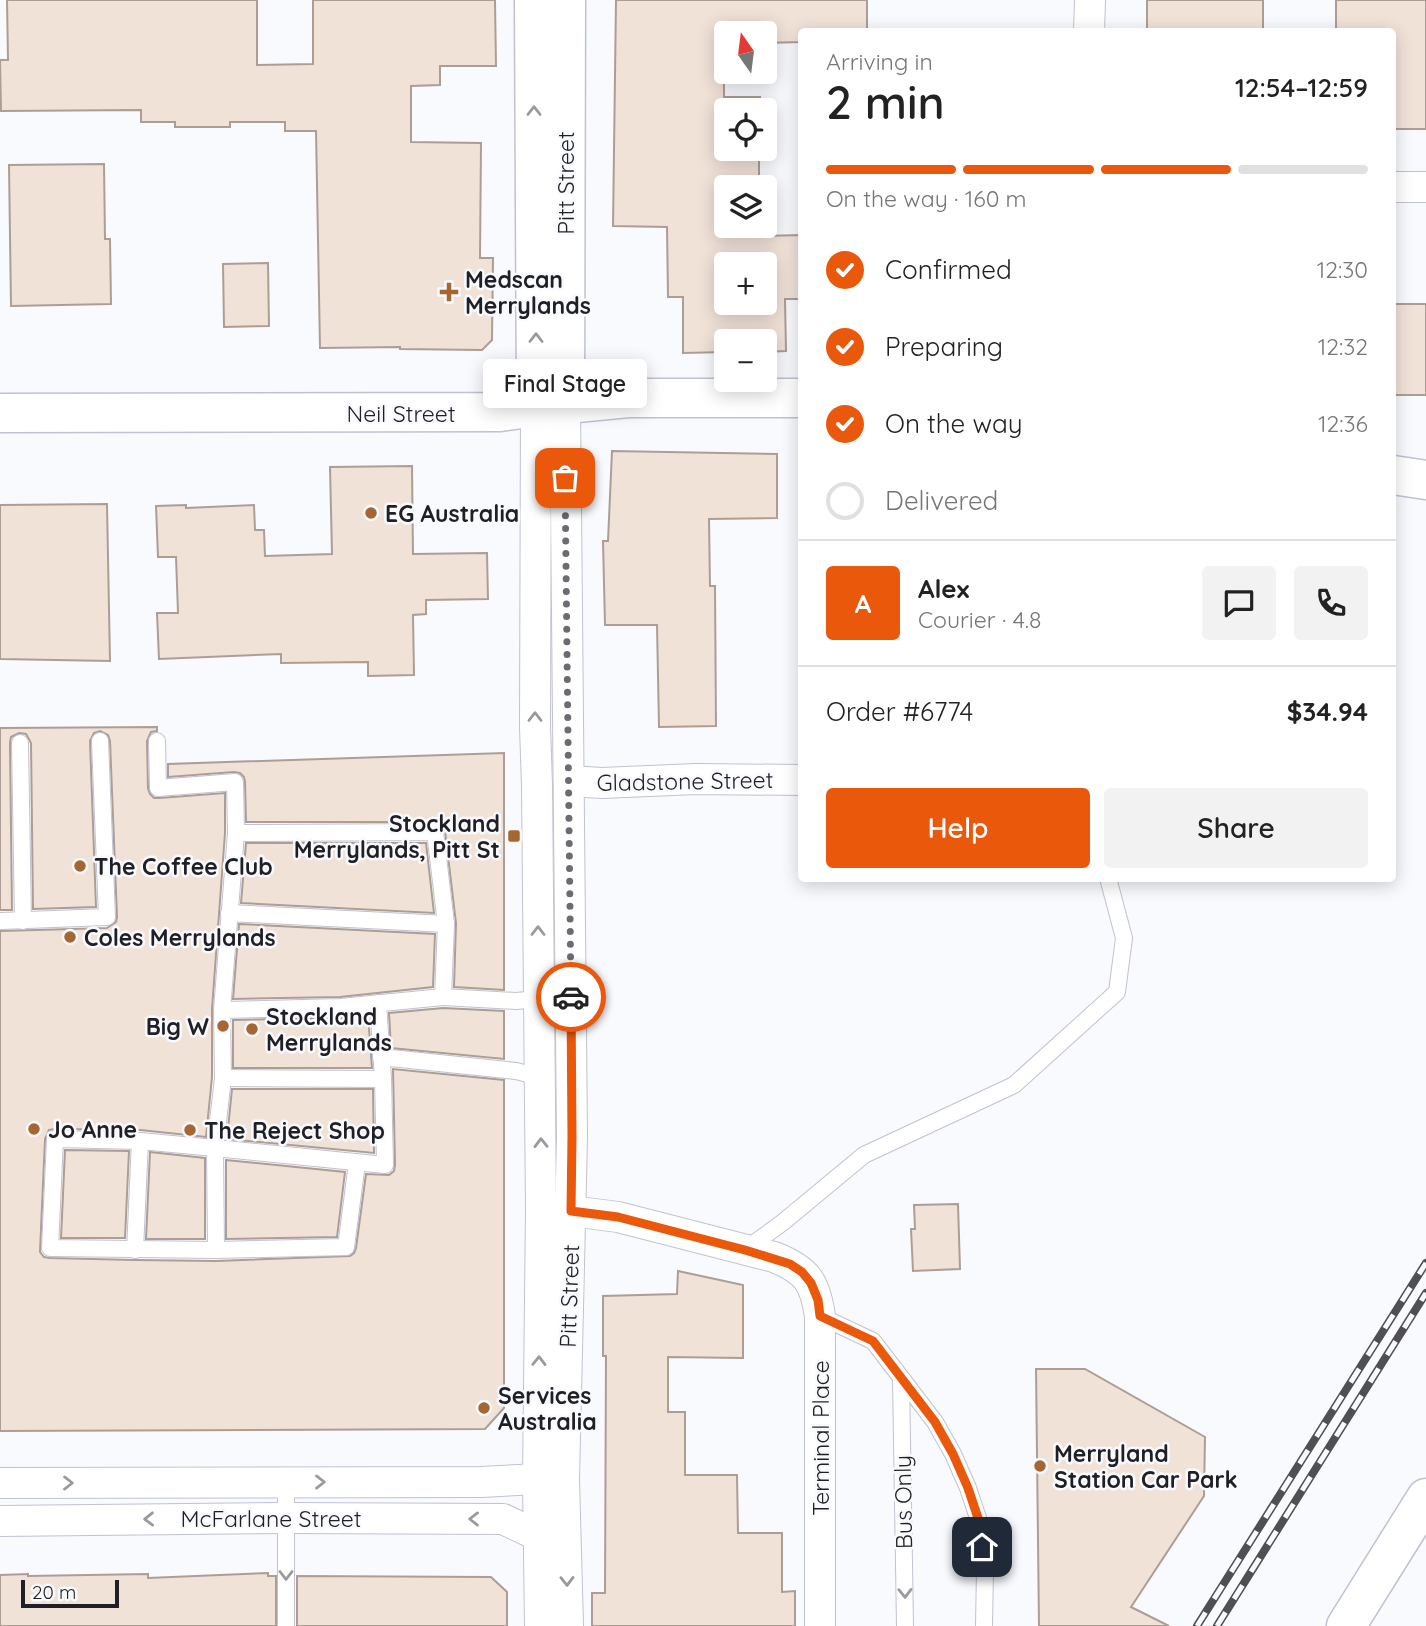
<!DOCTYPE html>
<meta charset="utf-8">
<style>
:root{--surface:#fff;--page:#f2f2f2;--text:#222;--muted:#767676;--line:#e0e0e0;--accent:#ea580c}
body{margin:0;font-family:Quicksand,sans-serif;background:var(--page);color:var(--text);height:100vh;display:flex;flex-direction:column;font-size:26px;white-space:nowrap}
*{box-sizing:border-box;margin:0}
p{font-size:23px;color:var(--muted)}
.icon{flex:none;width:38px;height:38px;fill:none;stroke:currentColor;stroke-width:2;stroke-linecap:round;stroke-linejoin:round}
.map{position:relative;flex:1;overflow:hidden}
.details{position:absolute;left:798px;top:28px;width:598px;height:854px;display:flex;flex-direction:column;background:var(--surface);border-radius:7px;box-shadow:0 4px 18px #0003}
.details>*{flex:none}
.needle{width:46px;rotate:346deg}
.buttons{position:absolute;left:714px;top:21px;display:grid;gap:14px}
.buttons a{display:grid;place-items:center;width:63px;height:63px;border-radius:7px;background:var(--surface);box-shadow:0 4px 18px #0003;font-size:35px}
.scale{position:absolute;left:21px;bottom:18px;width:98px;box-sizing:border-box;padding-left:7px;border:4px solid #1f1f25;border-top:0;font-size:19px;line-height:24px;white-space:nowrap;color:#1f1f25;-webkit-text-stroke:5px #f9fafd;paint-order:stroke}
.pin{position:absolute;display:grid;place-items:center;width:60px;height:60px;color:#fff;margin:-30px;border-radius:14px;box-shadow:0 4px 10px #0006}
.courier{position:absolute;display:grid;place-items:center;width:70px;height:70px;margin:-35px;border:5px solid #ea580c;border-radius:50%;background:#fff;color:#222;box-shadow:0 2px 9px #0007}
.bubble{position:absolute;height:49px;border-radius:7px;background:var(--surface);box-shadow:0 4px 18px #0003;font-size:23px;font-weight:600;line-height:49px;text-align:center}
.overview em{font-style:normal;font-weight:600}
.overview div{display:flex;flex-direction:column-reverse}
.overview{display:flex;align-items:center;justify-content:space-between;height:119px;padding:0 28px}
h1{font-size:46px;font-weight:600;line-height:52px}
.bar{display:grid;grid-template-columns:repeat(4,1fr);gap:10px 7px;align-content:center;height:84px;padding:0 28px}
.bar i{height:9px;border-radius:5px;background:var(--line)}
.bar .active{background:var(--accent)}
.bar p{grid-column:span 4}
.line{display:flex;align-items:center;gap:18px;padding:0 28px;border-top:2px solid var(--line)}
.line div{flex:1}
.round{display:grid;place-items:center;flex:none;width:74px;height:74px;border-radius:7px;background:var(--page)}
ol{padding:0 28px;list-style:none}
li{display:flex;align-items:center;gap:21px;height:77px}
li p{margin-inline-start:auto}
li .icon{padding:7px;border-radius:50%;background:var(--accent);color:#fff;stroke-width:4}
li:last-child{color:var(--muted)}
li i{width:38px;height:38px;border:4px solid var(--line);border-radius:50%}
.cta{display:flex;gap:14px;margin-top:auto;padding:14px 28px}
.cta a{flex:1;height:80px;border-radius:7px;background:var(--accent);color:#fff;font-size:28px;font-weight:600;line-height:80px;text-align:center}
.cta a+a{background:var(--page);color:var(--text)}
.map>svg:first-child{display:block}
</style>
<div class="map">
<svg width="1426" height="1626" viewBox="0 0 1426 1626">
<rect width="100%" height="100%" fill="#f9fafd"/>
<g fill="#f1e2d8" stroke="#ac9e95" stroke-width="2" fill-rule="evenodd">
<path d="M 7,0 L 257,0 L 257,65 L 313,64 L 313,0 L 495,0 L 496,66 L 440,66 L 440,85 L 411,86 L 411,142 L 481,143 L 480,258 L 493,258 L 492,340 L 482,350 L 400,349 L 400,347 L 320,348 L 316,131 L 285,131 L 285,122 L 230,122 L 230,127 L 175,127 L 175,122 L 141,122 L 141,110 L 1,111 L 0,60 L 8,60 Z"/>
<path d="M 616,0 L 867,0 L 867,32 L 802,32 L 802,42 L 765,43 L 765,33 L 726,33 L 726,43 L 724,43 L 724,97 L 760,97 L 760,110 L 726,110 L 726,149 L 759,149 L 759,187 L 726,187 L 726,226 L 758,226 L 758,236 L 802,235 L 802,299 L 785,299 L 786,351 L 765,352 L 765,341 L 726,341 L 726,352 L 683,353 L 683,297 L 668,297 L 667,227 L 613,226 ZM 726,264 L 765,264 L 765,303 L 726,303 Z"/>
<rect x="1147" y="0" width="116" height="32"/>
<path d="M 1336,0 L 1426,0 L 1426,129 L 1393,129 L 1393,32 L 1336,32 Z"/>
<path d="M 104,164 L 105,239 L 110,239 L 111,304 L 11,306 L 9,165 Z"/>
<path d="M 268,263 L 269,326 L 224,327 L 223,264 Z"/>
<rect x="1393" y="304" width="33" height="91"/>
<path d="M 612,451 L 777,454 L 777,518 L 709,519 L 710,586 L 715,586 L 716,726 L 659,727 L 657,625 L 605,625 L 603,541 L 608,541 Z"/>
<path d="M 412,466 L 413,554 L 487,553 L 488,599 L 426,600 L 426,614 L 413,615 L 414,675 L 368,676 L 368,662 L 281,663 L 281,654 L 159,659 L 157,613 L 178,613 L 176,557 L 158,557 L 156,506 L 186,505 L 186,508 L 254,505 L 255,530 L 264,530 L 265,556 L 332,554 L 330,467 Z"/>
<path d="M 107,504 L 110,661 L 0,659 L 0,505 Z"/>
<path d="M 157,727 L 157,731 L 151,732 L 147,741 L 148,788 L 150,794 L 154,798 L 159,798 L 225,793 L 225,833 L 212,1009 L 212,1077 L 206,1137 L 140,1130 L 55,1129 L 49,1130 L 45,1139 L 40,1252 L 44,1257 L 50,1258 L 135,1260 L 216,1261 L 350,1256 L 354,1253 L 356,1248 L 366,1174 L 389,1175 L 394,1171 L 395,1165 L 393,1069 L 504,1080 L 504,1408 L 485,1429 L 0,1431 L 0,931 L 107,928 L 116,922 L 117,917 L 110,741 L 108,735 L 100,731 L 94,733 L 90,741 L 96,907 L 33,909 L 31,743 L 26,734 L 19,733 L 11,737 L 10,743 L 12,910 L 0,910 L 0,728 Z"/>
<path d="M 504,753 L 504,990 L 454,987 L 456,923 L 445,831 L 440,823 L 435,822 L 246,822 L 245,782 L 244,777 L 240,773 L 234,772 L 168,777 L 168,764 Z"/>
<path d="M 246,843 L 426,843 L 434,913 L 241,903 Z"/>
<path d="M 239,924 L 435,934 L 433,987 L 340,997 L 233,999 Z"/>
<path d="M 443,1008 L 504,1011 L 504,1059 L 391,1048 L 389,1013 Z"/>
<path d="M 368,1015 L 372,1068 L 233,1068 L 233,1020 L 341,1018 Z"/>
<path d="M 232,1089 L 373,1089 L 374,1153 L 227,1139 Z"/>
<path d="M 65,1150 L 129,1151 L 125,1238 L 61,1238 Z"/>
<path d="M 150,1152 L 205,1158 L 205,1239 L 146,1239 Z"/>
<path d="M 226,1160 L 345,1172 L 337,1237 L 226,1239 Z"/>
<path d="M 958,1204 L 960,1269 L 913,1271 L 911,1229 L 915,1229 L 914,1205 Z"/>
<path d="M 678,1271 L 743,1285 L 743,1358 L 668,1357 L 668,1412 L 685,1412 L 685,1475 L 737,1475 L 738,1533 L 782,1533 L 782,1592 L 795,1591 L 795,1626 L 592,1626 L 592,1593 L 605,1593 L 606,1356 L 603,1356 L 603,1296 L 677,1294 Z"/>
<path d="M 1036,1369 L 1085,1369 L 1205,1437 L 1204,1496 L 1131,1607 L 1169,1626 L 1039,1626 Z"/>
<path d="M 268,1573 L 268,1576 L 276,1576 L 276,1626 L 0,1626 L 0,1575 L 28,1574 L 28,1576 L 148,1574 L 148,1578 Z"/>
<path d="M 297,1576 L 491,1577 L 507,1592 L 507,1626 L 297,1626 Z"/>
</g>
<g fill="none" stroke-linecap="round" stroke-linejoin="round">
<g stroke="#c0c2d1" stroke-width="18">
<g id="lane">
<path d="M 157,741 L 158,788 L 235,782 L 236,833 L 435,832 L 446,924 L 443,997 L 341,1007 L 222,1010 L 223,1078 L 215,1148 L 385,1165 L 383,1079 L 378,1003"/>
<path d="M 20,743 L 23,921"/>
<path d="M 229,913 L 446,924"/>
<path d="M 0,921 L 107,917 L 100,741"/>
<path d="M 443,997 L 516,1001 L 539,999"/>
<path d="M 222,1010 L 236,833"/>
<path d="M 381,1057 L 516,1071 L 540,1077"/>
<path d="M 223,1078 L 383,1079"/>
<path d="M 55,1139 L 140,1141 L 215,1148 L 216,1250 L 50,1248 Z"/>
<path d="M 746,1249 L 782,1223 L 864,1155 L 1014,1085 L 1117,992 L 1124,938 L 1108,878"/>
<path d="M 135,1250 L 140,1141"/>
<path d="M 216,1250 L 346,1247 L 357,1163"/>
<path d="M 820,1316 L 873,1341 L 935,1422 L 953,1454 L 968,1488 L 980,1524 L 985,1570 L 984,1626"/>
<path d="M 901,1378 L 905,1626"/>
<path d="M 286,1626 L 286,1482"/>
</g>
</g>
<g stroke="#c0c2d1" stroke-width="32">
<g id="street">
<path d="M 1089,32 L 1090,0"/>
<path d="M 1393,187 L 1426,187"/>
<path d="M 565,404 L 572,1137 L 564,1479 L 568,1626"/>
<path d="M 536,407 L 535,727 L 537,785 L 541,1210 L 538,1479 L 540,1626"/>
<path d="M 569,781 L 602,783 L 696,779 L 802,780"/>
<path d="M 552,1210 L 571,1211 L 618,1217 L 774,1257 C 807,1270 815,1282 820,1316 L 820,1626"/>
<path d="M 0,1483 L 481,1482 L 538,1479"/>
<path d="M 0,1521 L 286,1518 L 503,1519 L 539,1536"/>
</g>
</g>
<g stroke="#c0c2d1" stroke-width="41">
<g id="secondary">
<path d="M 534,0 L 536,407"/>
<path d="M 565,404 L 566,0"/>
<path d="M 0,413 L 500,412 L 536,407 L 628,398 L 802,398"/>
<path d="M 1393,475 L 1426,480"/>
<path d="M 1346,1626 L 1426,1498"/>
</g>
</g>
<use href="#lane" stroke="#fff" stroke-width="16"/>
<use href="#street" stroke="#fff" stroke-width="30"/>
<use href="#secondary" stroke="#fff" stroke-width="38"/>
<g stroke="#4f4f54" stroke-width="8">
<g id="rail">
<path d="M 1197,1626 L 1426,1263"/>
<path d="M 1217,1626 L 1426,1293"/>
</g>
</g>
<use href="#rail" stroke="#f9fafd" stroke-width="5" stroke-dasharray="16" stroke-linecap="butt"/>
</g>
<defs><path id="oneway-chevron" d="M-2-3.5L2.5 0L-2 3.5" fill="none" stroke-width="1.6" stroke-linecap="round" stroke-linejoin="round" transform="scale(1.75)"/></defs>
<g stroke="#9a9a9d">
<use href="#oneway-chevron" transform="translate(534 111) rotate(-90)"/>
<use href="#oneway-chevron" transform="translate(536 338) rotate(-90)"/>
<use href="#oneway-chevron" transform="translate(535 717) rotate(-90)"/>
<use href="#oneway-chevron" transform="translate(538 931) rotate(-90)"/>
<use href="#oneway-chevron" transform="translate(541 1143) rotate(-91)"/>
<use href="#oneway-chevron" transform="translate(539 1361) rotate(-89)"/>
<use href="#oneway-chevron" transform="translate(320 1482)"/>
<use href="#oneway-chevron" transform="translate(68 1483)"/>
<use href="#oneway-chevron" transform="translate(149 1519) rotate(179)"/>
<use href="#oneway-chevron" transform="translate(474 1519) rotate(-180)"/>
<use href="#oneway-chevron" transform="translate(286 1575) rotate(90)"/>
<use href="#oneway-chevron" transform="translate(567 1581) rotate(89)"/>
<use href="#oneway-chevron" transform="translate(905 1593) rotate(89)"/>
</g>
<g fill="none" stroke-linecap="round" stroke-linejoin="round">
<path stroke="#6b6c71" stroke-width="7" stroke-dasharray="0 12.6" d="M 565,478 L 571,997"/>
<path stroke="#ea580c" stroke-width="9" d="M 571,997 L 572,1137 L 571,1211 L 618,1217 L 745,1250 L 790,1264 L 802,1272 L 811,1283 L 818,1300 L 820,1316 L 873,1341 L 935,1422 L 953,1454 L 968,1488 L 980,1524 L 982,1547"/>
</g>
<g fill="#a76531" stroke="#f9fafd" stroke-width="2.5">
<path d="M445.5 281.5h7v7h7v7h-7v7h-7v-7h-7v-7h7z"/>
<circle cx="371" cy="513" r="7"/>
<rect x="507" y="829" width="14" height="14" rx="3.5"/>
<circle cx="80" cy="866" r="7"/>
<circle cx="70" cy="937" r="7"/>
<circle cx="223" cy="1026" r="7"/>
<circle cx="252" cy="1029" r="7"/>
<circle cx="34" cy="1129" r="7"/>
<circle cx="190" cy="1130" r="7"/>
<circle cx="484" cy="1408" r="7"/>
<circle cx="1040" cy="1466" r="7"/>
</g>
<g text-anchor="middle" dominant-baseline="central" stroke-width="5" stroke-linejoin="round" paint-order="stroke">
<g font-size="23" fill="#1f1f25" stroke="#f9fafd">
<text transform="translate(565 183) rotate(-90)">Pitt Street</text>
<text x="401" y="413">Neil Street</text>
<text transform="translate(685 781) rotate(-1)">Gladstone Street</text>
<text transform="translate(569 1296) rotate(-88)">Pitt Street</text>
<text transform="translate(820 1438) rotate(-90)">Terminal Place</text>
<text transform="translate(903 1502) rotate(-91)">Bus Only</text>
<text x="271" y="1518">McFarlane Street</text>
</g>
<g font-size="23" font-weight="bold" fill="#1f1f25" stroke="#f9fafd" text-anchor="start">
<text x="465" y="279">Medscan<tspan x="465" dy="26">Merrylands</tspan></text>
<text x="385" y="513">EG Australia</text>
<text x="500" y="823" text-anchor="end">Stockland<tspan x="500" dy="26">Merrylands, Pitt St</tspan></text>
<text x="94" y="866">The Coffee Club</text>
<text x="84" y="937">Coles Merrylands</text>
<text x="266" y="1016">Stockland<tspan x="266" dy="26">Merrylands</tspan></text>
<text x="209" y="1026" text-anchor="end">Big W</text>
<text x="48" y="1129">Jo Anne</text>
<text x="204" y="1130">The Reject Shop</text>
<text x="498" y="1395">Services<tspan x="498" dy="26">Australia</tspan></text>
<text x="1054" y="1453">Merryland<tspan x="1054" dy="26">Station Car Park</tspan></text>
</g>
</g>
</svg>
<div class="buttons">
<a><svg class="needle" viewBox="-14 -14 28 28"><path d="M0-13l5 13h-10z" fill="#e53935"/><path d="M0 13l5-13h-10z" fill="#767676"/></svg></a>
<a><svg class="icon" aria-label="locate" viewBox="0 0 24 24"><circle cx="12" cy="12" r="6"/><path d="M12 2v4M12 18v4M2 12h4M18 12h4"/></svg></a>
<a><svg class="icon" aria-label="layers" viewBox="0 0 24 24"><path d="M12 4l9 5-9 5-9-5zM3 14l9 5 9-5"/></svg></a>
<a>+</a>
<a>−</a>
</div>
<div class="scale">20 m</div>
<div class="pin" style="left:565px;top:478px;background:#ea580c"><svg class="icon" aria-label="bag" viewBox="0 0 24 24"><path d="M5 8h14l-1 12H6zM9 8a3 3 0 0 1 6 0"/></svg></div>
<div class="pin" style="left:982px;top:1547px;background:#1f2937"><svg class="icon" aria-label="home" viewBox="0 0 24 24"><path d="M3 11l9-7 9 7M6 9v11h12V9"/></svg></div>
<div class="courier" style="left:571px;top:997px"><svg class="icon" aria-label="car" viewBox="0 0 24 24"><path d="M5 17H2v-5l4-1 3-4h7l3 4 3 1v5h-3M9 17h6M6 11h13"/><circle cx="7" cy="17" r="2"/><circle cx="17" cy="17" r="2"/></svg></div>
<div class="bubble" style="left:483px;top:359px;width:164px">Final Stage</div>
<section class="details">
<div class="overview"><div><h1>2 min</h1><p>Arriving in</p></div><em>12:54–12:59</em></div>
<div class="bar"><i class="active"></i><i class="active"></i><i class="active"></i><i></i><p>On the way · 160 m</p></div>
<ol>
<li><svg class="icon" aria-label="check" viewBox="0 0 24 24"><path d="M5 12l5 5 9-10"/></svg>Confirmed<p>12:30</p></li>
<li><svg class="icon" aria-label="check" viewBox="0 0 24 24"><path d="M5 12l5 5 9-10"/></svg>Preparing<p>12:32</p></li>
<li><svg class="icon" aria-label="check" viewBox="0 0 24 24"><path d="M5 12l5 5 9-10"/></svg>On the way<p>12:36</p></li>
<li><i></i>Delivered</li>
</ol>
<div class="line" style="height:126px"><b class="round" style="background:var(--accent);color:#fff">A</b><div><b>Alex</b><p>Courier · 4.8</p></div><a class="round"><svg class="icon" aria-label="chat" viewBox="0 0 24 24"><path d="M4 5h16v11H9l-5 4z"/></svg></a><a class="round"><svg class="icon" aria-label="phone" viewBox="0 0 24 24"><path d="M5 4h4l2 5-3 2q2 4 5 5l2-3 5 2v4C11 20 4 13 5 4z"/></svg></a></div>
<div class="line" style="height:91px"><div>Order #6774</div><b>$34.94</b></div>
<div class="cta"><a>Help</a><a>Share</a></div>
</section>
</div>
